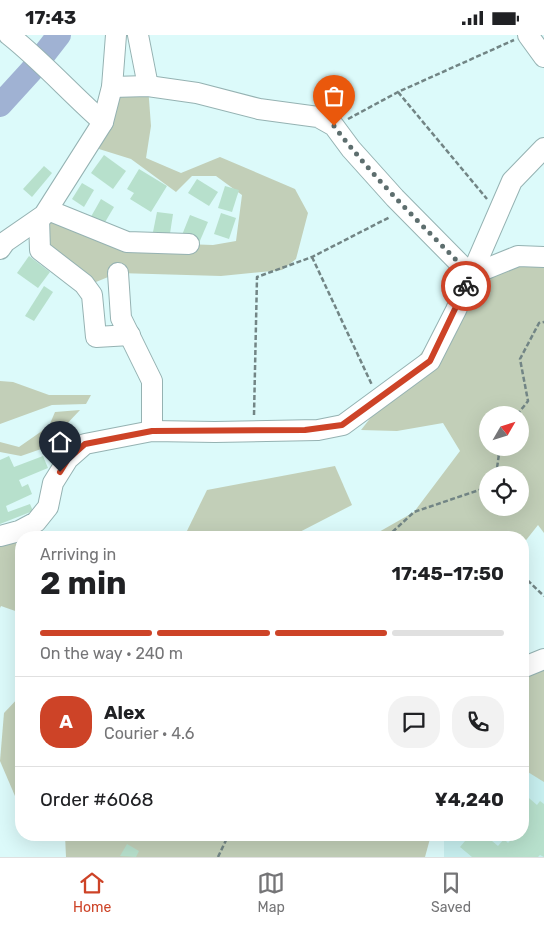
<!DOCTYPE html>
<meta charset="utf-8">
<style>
:root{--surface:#fff;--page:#f2f2f2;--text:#202124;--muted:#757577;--line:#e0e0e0;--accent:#cd4327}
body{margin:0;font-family:Rubik,sans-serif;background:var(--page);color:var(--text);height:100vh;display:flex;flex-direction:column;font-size:19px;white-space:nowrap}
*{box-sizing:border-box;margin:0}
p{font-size:16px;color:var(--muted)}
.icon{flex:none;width:28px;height:28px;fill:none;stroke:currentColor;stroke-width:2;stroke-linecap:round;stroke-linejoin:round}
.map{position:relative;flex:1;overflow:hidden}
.drawer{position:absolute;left:15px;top:496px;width:514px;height:310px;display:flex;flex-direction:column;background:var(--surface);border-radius:20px;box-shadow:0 5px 20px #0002}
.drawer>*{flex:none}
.needle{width:32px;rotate:51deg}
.buttons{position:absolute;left:479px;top:371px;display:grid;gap:10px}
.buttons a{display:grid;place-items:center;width:50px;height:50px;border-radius:50%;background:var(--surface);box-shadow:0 5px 20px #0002;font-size:25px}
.pin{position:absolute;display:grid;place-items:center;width:42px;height:42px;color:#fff;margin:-51px -21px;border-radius:50% 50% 50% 0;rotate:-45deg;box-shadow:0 0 5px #0007}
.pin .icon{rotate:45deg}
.courier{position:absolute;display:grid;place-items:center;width:50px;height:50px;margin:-25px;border:4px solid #cd4327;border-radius:50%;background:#fff;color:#222;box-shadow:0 1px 6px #0007}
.summary em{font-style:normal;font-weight:700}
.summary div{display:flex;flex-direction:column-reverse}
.summary{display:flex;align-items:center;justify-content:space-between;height:85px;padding:0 25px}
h1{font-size:32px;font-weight:700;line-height:38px}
.bar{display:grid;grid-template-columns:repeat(4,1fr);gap:8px 5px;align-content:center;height:60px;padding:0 25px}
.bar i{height:6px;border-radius:4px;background:var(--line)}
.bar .active{background:var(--accent)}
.bar p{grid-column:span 4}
.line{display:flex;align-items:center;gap:12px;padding:0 25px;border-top:1px solid var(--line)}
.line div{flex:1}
.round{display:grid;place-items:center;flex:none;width:52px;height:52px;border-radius:20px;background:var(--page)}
.status{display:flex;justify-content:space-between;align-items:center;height:35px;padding:0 25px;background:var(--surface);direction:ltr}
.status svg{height:14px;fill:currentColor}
.dock{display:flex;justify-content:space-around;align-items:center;height:70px;border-top:1px solid var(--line);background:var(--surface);font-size:14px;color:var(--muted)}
.dock a{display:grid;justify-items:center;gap:2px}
.dock .active{color:var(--accent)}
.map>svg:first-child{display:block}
</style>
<div class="status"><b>17:43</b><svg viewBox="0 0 49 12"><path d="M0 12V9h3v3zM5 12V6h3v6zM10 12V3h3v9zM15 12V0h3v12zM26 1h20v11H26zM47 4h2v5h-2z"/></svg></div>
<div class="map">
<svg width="544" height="822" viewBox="0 0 544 822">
<rect width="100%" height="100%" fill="#dcfafa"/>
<path fill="#c7efef" d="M 544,631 L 544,822 L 444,822 L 444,800 L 522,800 L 523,637 Z"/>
<g fill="#c2cfb8" fill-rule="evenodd">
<path d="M 148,51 L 151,91 L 146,123 L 181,138 L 220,122 L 295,154 L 308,178 L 296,224 L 282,235 L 221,241 L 118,238 L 91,249 L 40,222 L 39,189 L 61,182 L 97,206 L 213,210 L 236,206 L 242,160 L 216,141 L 192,141 L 176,157 L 131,124 L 99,114 L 100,93 L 112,52 Z"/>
<path d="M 544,223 L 544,498 L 538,490 L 523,509 L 522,502 L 370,502 L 414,477 L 460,416 L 443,388 L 397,396 L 361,395 L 462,266 L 471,240 ZM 488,380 L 520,380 L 520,412 L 488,412 ZM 488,440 L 520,440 L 520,472 L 488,472 Z"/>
<path d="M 0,346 L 13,347 L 49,360 L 91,360 L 86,369 L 52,370 L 0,389 Z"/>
<path d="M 80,375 L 44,413 L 21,421 L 0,417 L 0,407 L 19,412 L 49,391 L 55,377 Z"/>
<path d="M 335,431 L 352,470 L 290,502 L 184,502 L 207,455 Z"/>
<path d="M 13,498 L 19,516 L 21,517 L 21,578 L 1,571 L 0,573 L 0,502 Z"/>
<path d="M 544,627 L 544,747 L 523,734 L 522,632 Z"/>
<path d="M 21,660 L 21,765 L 15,761 L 0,726 L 4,678 Z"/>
<path d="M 65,800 L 431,800 L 425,822 L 66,822 Z"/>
</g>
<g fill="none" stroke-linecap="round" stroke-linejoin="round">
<path stroke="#a0b2d3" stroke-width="24" d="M 0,70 L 31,36 L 59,0"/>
</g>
<g fill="#b7e0cc">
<path d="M 104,120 L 126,136 L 113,154 L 91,138 Z"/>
<path d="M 44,131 L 52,138 L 32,162 L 23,154 Z"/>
<path d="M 139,134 L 167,151 L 151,177 L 130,164 L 134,158 L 127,154 Z"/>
<path d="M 197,144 L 218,157 L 209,171 L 188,158 Z"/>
<path d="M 82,148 L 94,155 L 84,172 L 72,164 Z"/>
<path d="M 225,151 L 239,155 L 232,177 L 218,173 Z"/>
<path d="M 101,164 L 114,172 L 101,194 L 88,187 Z"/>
<path d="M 157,177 L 173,179 L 169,205 L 152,202 Z"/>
<path d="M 221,178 L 236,183 L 229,204 L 214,199 Z"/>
<path d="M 190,180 L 208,187 L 199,208 L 182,200 Z"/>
<path d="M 29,221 L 50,237 L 38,253 L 17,238 Z"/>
<path d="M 44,251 L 53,257 L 34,286 L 25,281 Z"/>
<path d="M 9,421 L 14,432 L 43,421 L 48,433 L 19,445 L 22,452 L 28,449 L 32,459 L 6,471 L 8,477 L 30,469 L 33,476 L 0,489 L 0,425 Z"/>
<path d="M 522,757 L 537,770 L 540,766 L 544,769 L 544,822 L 540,820 L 538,822 L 472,822 L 460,812 L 470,800 L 485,800 L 498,811 L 504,804 L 508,808 L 515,800 L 522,800 Z"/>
<path d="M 127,809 L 139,816 L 136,822 L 120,821 Z"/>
</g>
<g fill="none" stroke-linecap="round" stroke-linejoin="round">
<g stroke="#95b2b2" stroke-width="22">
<g id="minor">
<path d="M 9,0 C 43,27 71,59 103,87"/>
<path d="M 138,0 L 148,51"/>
<path d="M 528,0 L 544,22"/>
<path d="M 112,52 L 148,51 L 197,58 L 259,74 L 318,82 L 334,91 L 351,114 L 395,163 L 471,240"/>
<path d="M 48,175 L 127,207 L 189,209"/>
<path d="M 39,184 L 40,215 L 84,249 L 92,260 L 96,302 L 130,300"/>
<path d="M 0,214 L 5,207 L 44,180 L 103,87 L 112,52 L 116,0"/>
<path d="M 118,238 L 121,283 L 152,346 L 152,396"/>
<path d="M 471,240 L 518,221 L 544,222"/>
<path d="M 0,501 L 19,496 L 36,487 L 48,472 L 53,448 L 68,424 L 85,409 L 152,396 L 215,397 L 318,395 L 343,390 L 430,326 L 456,275 L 512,146 L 544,113"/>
<path d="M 522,633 L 544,624"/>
</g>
</g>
<g stroke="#728585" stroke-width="2.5" stroke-dasharray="5 2.5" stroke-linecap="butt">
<path d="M 398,57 L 487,164"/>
<path d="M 348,84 L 398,57 L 514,5"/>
<path d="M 312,222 L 372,350"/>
<path d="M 254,380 L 257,242 L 312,222 L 390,182"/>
<path d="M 517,380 L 528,366 L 520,324 L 539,288 L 544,287"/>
<path d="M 496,440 L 500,412"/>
<path d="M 387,502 L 414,477 L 488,452"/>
<path d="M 522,540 L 544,561"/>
<path d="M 218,822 L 227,803 L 224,800"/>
</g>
<use href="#minor" stroke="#fff" stroke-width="20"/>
</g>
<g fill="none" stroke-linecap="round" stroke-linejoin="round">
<path stroke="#5d6e6e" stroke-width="5" stroke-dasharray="0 9" d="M 334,91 C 375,145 424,192 471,240 L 466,251"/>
<path stroke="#cd4327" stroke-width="6" d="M 60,437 L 68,424 L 85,409 L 152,396 L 305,395 L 342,390 L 430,326 L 466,251"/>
</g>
</svg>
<div class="buttons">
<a><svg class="needle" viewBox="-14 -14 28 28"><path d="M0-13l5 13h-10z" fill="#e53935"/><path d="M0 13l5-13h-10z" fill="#757577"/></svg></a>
<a><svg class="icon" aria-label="locate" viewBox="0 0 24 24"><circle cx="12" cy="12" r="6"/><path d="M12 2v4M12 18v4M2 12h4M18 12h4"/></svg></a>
</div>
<div class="pin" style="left:334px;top:91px;background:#ea580c"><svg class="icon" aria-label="bag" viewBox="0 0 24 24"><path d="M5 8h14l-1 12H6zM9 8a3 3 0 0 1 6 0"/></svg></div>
<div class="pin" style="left:60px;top:437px;background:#1f2937"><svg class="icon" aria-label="home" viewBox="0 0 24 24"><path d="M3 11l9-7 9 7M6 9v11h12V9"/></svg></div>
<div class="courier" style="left:466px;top:251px"><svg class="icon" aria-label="bike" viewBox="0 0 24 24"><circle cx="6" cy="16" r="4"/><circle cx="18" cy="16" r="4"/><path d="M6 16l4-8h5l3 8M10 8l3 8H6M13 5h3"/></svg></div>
<section class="drawer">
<div class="summary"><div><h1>2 min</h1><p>Arriving in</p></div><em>17:45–17:50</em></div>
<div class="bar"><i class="active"></i><i class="active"></i><i class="active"></i><i></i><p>On the way · 240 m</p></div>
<div class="line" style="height:90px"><b class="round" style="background:var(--accent);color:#fff">A</b><div><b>Alex</b><p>Courier · 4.6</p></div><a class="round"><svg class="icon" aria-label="chat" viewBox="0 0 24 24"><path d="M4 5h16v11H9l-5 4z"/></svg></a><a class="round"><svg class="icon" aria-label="phone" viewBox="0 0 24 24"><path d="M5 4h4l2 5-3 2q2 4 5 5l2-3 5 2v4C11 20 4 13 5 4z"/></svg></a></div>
<div class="line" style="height:65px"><div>Order #6068</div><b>¥4,240</b></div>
</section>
</div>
<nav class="dock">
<a class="active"><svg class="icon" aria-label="home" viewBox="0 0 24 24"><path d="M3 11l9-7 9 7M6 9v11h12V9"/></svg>Home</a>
<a><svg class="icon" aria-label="map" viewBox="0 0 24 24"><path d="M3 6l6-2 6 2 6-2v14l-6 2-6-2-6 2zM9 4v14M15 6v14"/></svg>Map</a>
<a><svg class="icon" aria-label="saved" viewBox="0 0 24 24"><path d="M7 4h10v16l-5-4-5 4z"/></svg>Saved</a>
</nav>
